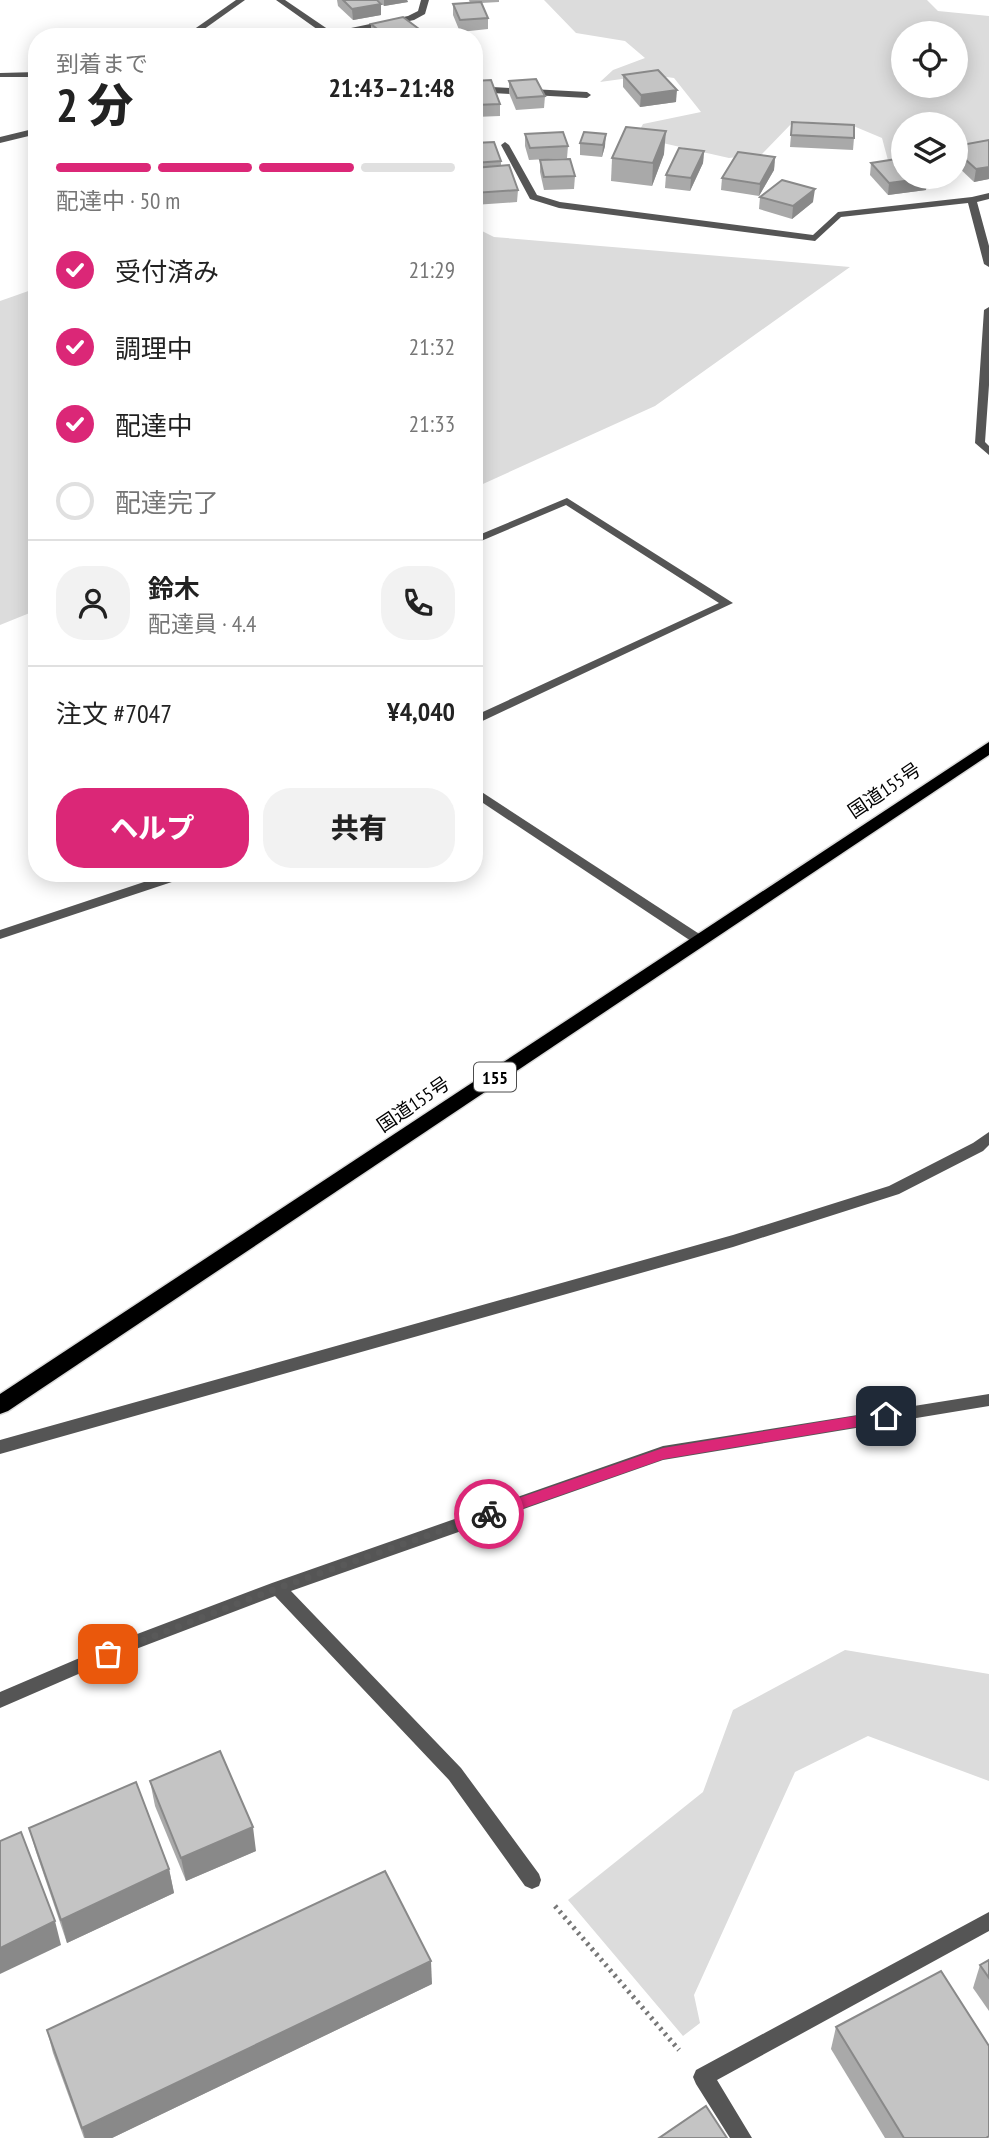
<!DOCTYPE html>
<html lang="ja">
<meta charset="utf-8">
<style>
:root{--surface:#fff;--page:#f2f2f2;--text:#222;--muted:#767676;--line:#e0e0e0;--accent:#db2777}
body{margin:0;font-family:"PT Sans Narrow","Noto Sans JP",sans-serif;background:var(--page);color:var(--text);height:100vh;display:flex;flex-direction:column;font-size:26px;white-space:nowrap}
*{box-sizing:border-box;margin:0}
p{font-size:23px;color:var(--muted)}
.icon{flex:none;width:38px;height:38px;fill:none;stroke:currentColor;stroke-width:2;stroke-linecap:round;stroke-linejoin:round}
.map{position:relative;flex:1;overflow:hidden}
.panel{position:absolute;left:28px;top:28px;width:455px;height:854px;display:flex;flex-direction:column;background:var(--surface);border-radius:28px;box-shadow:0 4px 18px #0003}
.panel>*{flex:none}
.buttons{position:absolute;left:891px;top:21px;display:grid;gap:14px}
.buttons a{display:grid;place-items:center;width:77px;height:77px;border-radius:50%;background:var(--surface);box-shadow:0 4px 18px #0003;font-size:35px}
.pin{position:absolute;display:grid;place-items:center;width:60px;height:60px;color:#fff;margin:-30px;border-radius:14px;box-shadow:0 4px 10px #0006}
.courier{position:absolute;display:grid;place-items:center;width:70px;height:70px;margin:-35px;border:5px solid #db2777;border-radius:50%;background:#fff;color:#222;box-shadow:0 2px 9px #0007}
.head em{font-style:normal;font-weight:800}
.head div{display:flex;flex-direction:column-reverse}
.head{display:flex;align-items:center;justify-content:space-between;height:119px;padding:0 28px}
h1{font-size:46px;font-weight:800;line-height:52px}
.bar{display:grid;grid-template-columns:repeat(4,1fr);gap:10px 7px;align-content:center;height:84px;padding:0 28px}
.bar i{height:9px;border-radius:5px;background:var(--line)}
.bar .active{background:var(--accent)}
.bar p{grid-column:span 4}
.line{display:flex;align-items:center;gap:18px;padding:0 28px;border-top:2px solid var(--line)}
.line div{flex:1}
.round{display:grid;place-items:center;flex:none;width:74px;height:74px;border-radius:28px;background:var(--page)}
ol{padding:0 28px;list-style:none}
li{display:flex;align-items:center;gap:21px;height:77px}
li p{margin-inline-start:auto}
li .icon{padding:7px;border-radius:50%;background:var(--accent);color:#fff;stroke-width:4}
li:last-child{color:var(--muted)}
li i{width:38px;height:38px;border:4px solid var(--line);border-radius:50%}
.button{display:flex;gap:14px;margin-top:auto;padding:14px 28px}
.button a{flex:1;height:80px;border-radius:28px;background:var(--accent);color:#fff;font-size:28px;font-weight:800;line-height:80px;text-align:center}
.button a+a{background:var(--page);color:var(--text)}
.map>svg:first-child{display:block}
</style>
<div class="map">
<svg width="989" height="2138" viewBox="0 0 989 2138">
<rect width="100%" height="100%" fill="#fff"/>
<g fill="#dcdcdc" fill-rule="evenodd">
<path d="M 544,0 L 927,0 L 938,11 L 989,16 L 989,145 L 956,151 L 956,124 L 903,124 L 903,161 L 889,164 L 882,138 L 851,125 L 794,121 L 762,154 L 729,158 L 636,137 L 643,124 L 701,112 L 674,78 L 651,75 L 600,82 L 613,70 L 645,58 L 625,41 L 576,33 ZM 903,33 L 956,33 L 956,86 L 903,86 Z"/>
<path d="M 474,227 L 494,237 L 850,267 L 655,406 L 474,488 Z"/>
<path d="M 37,288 L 37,610 L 0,625 L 0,301 Z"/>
<path d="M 845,1650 L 989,1674 L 989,1781 L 868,1736 L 795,1772 L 694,1995 L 700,2023 L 683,2036 L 568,1900 L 703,1792 L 733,1710 Z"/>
</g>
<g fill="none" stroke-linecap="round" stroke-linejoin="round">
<g stroke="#dbdbdb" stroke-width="3">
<path id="trunk" d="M 989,742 L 989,755 L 8,1411 L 0,1414 L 0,1394 Z"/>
</g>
<path stroke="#777" stroke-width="5" stroke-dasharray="2.5 4.5" stroke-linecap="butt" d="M 555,1906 L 679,2050"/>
<g fill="#555" fill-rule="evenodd">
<path d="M 236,0 L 245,0 L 193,37 L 183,37 Z"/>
<path d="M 276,0 L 285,0 L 332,32 L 408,16 L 418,11 L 421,0 L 429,0 L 425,14 L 414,20 L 338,37 L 328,37 Z"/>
<path d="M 37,72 L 37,77 L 0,77 L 0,73 Z"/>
<path d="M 474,86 L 587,92 L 591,95 L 587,98 L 474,92 Z"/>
<path d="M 37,128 L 37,134 L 0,143 L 0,137 Z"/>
<path d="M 505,142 L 509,145 L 537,195 L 560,202 L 813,235 L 838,212 L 972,197 L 989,193 L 989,199 L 977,202 L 989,246 L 989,267 L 984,264 L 968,203 L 841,217 L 815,241 L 559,208 L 530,199 L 501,145 Z"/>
<path d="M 989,307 L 989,385 L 985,442 L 989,446 L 989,455 L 975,443 L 984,310 Z"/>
<path d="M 567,498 L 733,603 L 474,725 L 474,716 L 719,603 L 566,505 L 474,544 L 474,537 Z"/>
<path d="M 474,787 L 704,937 L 706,940 L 704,943 L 694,943 L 474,797 Z"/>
<path d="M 171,873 L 191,873 L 190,876 L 0,939 L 0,930 Z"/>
<path d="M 989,1132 L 989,1145 L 983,1151 L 899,1194 L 733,1247 L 0,1454 L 0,1440 L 733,1235 L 889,1186 L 973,1143 Z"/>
<path d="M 989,1394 L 989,1406 L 663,1460 L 291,1591 L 461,1768 L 539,1874 L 541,1880 L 539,1886 L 532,1889 L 525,1886 L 449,1780 L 275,1596 L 136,1649 L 0,1708 L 0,1692 L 124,1639 L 272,1583 L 663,1446 Z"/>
<path d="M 989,1912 L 989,1931 L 717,2080 L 752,2138 L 730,2138 L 696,2084 L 693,2077 L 696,2070 Z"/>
</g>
<use href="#trunk" fill="#000" fill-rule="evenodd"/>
</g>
<g fill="#a9a9a9">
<path d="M 337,0 L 377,0 L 381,4 L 381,15 L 353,20 L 338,6 Z"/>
<path d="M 378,0 L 407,0 L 408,2 L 384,6 Z"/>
<path d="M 469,0 L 499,0 L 499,2 L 481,3 L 488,18 L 488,29 L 460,32 L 453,15 L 453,4 L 470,3 Z"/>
<path d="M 371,24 L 423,32 L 423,37 L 373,37 L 371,35 Z"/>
<path d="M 623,75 L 676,102 L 640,107 L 623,87 Z"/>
<path d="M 474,81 L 500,104 L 500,116 L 475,117 Z"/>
<path d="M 509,81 L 545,96 L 544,108 L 516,110 L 509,93 Z"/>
<path d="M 792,122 L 854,138 L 853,150 L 790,147 Z"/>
<path d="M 584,132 L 605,146 L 602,157 L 580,155 L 580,143 Z"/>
<path d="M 525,134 L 568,146 L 567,158 L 529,160 L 525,146 Z"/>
<path d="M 989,140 L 989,179 L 974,182 L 956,165 L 956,146 Z"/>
<path d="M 474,143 L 501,161 L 501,166 L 518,190 L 517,202 L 474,205 Z"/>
<path d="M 704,151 L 703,163 L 690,191 L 665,188 L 666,175 Z"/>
<path d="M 664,154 L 652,186 L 611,181 L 612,158 Z"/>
<path d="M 775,157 L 774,170 L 759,196 L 721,190 L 722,178 Z"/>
<path d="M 540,160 L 575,176 L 574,189 L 544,190 L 540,172 Z"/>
<path d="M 871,163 L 926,190 L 888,195 L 870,175 Z"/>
<path d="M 760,197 L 813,202 L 792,219 L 759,209 Z"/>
<path d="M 150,1781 L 256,1851 L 186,1881 L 155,1806 Z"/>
<path d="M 29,1828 L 169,1869 L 174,1893 L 67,1943 L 36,1852 Z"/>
<path d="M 989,1960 L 989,2011 L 973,1988 L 980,1965 Z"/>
<path d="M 432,1984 L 112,2138 L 84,2138 L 53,2053 L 47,2030 Z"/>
<path d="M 836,2027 L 989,2138 L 885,2138 L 831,2049 Z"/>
</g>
<g fill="#898989">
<path d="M 384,0 L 407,0 L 408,2 L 384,6 Z"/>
<path d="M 381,4 L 381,15 L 353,20 L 352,9 Z"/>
<path d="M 423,32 L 423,37 L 401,37 Z"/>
<path d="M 478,44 L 478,56 L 474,57 L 474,46 Z"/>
<path d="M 677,90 L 676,102 L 640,107 L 641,95 Z"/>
<path d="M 666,131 L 664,154 L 652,186 L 653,163 Z"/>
<path d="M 606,134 L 605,146 L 602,157 L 603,145 Z"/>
<path d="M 704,151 L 703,163 L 690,191 L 691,178 Z"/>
<path d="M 775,157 L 774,170 L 759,196 L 760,184 Z"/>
<path d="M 989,167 L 989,179 L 974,182 L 976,169 Z"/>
<path d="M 928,178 L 926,190 L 888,195 L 889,183 Z"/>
<path d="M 815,189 L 813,202 L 792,219 L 793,206 Z"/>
<path d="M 253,1827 L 256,1851 L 186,1881 L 181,1858 Z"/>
<path d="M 169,1869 L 174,1893 L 67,1943 L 61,1920 Z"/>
<path d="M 55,1921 L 61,1945 L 0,1974 L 0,1948 Z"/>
<path d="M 431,1961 L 432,1984 L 112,2138 L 85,2138 L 82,2128 Z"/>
</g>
<g fill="#c4c4c4" stroke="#898989" stroke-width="2">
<path d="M 343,0 L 377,0 L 381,4 L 352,9 Z"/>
<path d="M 481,2 L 488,18 L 460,20 L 453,4 Z"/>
<path d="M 403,17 L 423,32 L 401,37 L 387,37 L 371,24 Z"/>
<path d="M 658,70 L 677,90 L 641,95 L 623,75 Z"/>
<path d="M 536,79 L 545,96 L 517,98 L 509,81 Z"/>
<path d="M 491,80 L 500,104 L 475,105 L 474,81 Z"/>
<path d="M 792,122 L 854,125 L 854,138 L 791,135 Z"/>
<path d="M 626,127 L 666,131 L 653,163 L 612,158 Z"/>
<path d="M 563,132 L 568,146 L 530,148 L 525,134 Z"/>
<path d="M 584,132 L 606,134 L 603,145 L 580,143 Z"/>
<path d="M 989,140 L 989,167 L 976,169 L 956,151 L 956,146 Z"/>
<path d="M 494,142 L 501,161 L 474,163 L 474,143 Z"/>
<path d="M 679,148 L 704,151 L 691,178 L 666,175 Z"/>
<path d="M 738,152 L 775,157 L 760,184 L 722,178 Z"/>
<path d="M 903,158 L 903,177 L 928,178 L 889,183 L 871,163 Z"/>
<path d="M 570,159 L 575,176 L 544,177 L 540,160 Z"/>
<path d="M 509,165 L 518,190 L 474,193 L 474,168 Z"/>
<path d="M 782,180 L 815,189 L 793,206 L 760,197 Z"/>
<path d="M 220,1751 L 253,1827 L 181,1858 L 150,1781 Z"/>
<path d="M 136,1782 L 169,1869 L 61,1920 L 29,1828 Z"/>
<path d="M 21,1832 L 55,1921 L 0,1948 L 0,1841 Z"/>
<path d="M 385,1871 L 431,1961 L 82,2128 L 47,2030 Z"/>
<path d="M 989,1960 L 989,1978 L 980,1965 Z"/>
<path d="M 941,1971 L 989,2046 L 989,2136 L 986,2138 L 904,2138 L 836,2027 Z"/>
<path d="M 706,2106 L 727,2138 L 659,2138 Z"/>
</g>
<path fill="#db2777" d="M 886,1411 L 893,1416 L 886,1422 L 664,1459 L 489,1520 L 482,1514 L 484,1510 L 663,1448 Z"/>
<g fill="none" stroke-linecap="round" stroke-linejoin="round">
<path stroke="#595959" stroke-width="7" stroke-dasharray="0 12.6" d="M 108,1654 L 278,1588 L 489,1514"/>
</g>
<g text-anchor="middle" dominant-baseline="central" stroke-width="5" stroke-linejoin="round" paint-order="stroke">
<rect fill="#fff" stroke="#4c4c4c" stroke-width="2" x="474" y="1062.5" width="42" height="29" rx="5"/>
<g font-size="18" font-weight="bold" fill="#000">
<text x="495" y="1077">155</text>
</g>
<g font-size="19" fill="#000" stroke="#fff">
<text transform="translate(884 790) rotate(-34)">国道155号</text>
<text transform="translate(413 1104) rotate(-34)">国道155号</text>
</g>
</g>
</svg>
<div class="buttons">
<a><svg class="icon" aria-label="locate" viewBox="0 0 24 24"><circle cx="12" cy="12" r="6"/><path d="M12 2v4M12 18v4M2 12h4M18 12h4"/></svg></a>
<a><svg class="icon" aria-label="layers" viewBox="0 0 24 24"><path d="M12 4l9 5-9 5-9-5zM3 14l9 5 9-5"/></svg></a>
</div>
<div class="pin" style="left:108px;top:1654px;background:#ea580c"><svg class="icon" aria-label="bag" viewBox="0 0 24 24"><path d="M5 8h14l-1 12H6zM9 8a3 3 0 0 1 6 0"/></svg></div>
<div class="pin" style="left:886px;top:1416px;background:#1f2937"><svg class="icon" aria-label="home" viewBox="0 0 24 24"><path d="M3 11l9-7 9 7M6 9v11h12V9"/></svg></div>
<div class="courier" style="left:489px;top:1514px"><svg class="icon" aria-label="bike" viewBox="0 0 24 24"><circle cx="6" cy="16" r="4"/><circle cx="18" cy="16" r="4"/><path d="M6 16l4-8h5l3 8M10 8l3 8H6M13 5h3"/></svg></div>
<section class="panel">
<div class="head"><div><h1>2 分</h1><p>到着まで</p></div><em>21:43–21:48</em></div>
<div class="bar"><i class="active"></i><i class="active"></i><i class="active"></i><i></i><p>配達中 · 50 m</p></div>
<ol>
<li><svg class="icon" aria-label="check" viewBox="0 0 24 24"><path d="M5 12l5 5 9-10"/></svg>受付済み<p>21:29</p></li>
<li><svg class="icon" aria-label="check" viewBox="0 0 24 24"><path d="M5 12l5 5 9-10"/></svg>調理中<p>21:32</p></li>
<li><svg class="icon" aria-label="check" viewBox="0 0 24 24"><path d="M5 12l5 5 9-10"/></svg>配達中<p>21:33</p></li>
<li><i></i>配達完了</li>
</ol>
<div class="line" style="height:126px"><a class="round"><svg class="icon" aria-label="person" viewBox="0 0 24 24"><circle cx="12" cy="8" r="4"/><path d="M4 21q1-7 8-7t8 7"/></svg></a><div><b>鈴木</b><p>配達員 · 4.4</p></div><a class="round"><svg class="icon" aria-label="phone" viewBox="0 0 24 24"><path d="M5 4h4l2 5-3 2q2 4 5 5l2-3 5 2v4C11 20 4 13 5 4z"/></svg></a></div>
<div class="line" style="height:91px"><div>注文 #7047</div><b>¥4,040</b></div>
<div class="button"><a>ヘルプ</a><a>共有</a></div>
</section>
</div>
